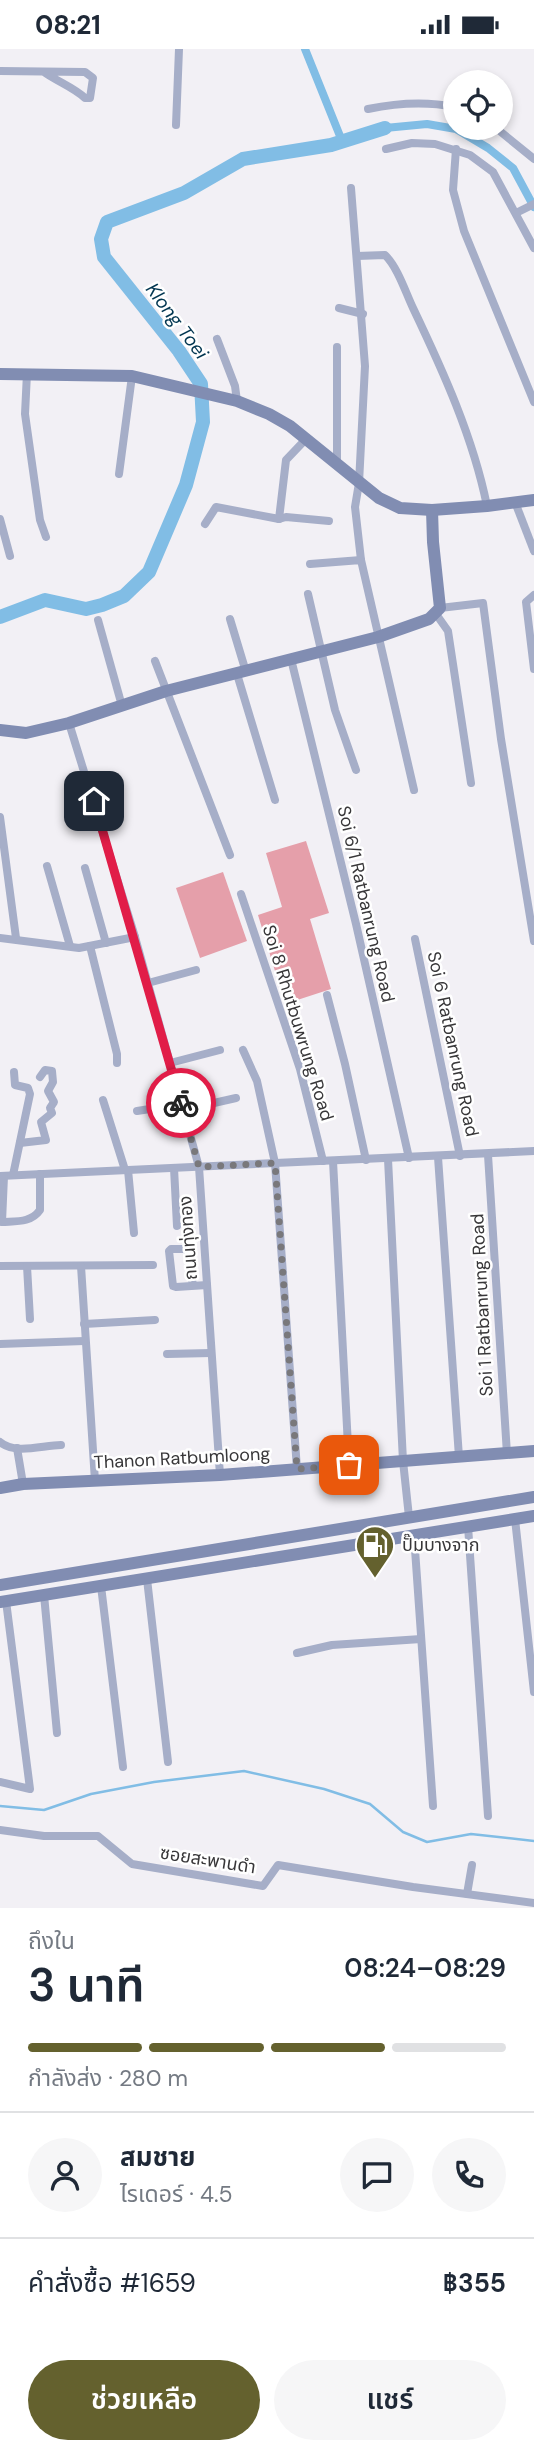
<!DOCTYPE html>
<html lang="th">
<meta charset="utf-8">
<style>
:root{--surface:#fff;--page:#f6f6f7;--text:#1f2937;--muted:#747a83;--line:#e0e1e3;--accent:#64612e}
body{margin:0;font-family:"DM Sans","Noto Sans Thai",sans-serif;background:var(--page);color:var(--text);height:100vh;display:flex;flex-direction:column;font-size:26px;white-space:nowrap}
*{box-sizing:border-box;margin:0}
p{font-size:23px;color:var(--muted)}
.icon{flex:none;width:38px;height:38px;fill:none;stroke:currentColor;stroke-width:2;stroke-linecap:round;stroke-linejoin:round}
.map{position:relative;height:1859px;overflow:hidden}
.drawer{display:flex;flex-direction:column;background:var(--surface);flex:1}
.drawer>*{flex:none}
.fabs{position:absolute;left:443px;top:21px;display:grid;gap:14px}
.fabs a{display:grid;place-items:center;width:70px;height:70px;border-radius:50%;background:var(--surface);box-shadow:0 4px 10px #0003;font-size:35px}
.pin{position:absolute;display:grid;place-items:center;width:60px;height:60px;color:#fff;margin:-30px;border-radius:14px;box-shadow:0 4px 10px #0006}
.courier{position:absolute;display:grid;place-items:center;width:70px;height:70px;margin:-35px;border:5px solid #e11d48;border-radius:50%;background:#fff;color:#222;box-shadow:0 2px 9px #0007}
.overview em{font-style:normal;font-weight:600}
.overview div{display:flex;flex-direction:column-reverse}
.overview{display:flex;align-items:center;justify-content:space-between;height:119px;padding:0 28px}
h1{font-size:46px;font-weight:600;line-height:52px}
.bar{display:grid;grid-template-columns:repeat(4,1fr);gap:10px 7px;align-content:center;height:84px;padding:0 28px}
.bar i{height:9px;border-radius:5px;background:var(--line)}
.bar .active{background:var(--accent)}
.bar p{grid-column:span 4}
.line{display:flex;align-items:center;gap:18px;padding:0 28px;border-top:2px solid var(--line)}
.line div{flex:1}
.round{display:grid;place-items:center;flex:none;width:74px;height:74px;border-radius:37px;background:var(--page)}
.action{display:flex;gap:14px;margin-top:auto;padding:14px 28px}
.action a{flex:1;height:80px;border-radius:42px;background:var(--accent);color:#fff;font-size:28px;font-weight:600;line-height:80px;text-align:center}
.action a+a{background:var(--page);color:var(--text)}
.status{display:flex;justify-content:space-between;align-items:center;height:49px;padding:0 35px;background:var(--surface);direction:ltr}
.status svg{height:19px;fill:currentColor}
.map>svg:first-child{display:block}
</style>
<div class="status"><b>08:21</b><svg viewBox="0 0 49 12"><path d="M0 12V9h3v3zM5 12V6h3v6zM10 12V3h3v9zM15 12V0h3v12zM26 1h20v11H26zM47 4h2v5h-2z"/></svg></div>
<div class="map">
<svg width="534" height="1859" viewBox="0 0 534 1859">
<rect width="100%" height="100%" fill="#f2f0f5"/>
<g fill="#e59faa">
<path d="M 306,792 L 329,864 L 310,870 L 331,940 L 285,955 L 258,866 L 282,858 L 266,804 Z"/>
<path d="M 223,823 L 247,892 L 200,909 L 176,839 Z"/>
</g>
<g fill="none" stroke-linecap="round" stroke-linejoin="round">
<path stroke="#81bde5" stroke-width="2.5" d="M 0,1757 L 44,1761 L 91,1745 L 154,1733 L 244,1722 L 324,1740 L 370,1755 L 403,1783 L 427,1793 L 471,1785 L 534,1792"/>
<g stroke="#81bde5" stroke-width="8">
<path d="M 305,0 L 342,92"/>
<path d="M 385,79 L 427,75 L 456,80 L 488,99 L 513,119 L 534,158"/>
</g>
<path stroke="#81bde5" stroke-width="14" d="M 0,568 L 45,551 L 86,560 L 102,556 L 124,547 L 149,523 L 186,436 L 203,373 L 201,335 L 179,302 L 104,208 L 101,190 L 107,173 L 184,144 L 243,110 L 331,96 L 385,79"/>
<g stroke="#a6aec8" stroke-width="8">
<path d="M 0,22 L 85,23 L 93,29 L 90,49 L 85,49 C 73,38 58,33 44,23"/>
<path d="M 368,60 C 397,54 425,52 455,58"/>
<path d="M 176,76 L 179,0"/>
<path d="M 496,79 L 534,110"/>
<path d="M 386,100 L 412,94 L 435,95 L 470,106 L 493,123 L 534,199"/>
<path d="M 456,100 L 453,141 L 464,182 L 534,353"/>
<path d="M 351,139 L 365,317 L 359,434 L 355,458 L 361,511"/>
<path d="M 516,164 L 534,155"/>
<path d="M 357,207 L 385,206 C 398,219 405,242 413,259 C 443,322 473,388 487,457"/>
<path d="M 339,259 L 363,265"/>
<path d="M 217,290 L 235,337 L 237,352"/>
<path d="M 337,298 L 337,414"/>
<path d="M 27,324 L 25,365 L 40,471 L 46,488"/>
<path d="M 119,425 L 132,327"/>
<path d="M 515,453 L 534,502"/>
<path d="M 0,470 L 10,507"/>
<path d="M 279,470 L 286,468 L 329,472"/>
<path d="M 205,475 L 216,458 L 279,470 L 286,411 L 306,390"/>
<path d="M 310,515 L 361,511 L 414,741"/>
<path d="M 308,545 L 335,661 L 356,721"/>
<path d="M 534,546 L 526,553 L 534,620"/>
<path d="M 440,559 L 483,554 L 501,690 L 534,892"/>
<path d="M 436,565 L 448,582 L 471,734"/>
<path d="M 230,570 L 246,623"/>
<path d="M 98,571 L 122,657"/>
<path d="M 291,610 L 356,875 L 409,1109"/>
<path d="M 155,612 L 230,806"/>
<path d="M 237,625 L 275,751"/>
<path d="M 69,674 L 135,888 L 199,1118 L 220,1426"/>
<path d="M 0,768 L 16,889"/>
<path d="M 47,817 L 70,897"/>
<path d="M 85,819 L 106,894"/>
<path d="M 241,845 L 300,1020 L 323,1112"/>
<path d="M 0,889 L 79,899 L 135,888"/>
<path d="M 415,890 L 460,1107"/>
<path d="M 90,897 L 117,1005 L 117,1014"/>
<path d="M 148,934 L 196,921"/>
<path d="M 327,946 L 345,1015 L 366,1111"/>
<path d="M 243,1001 L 257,1032 L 275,1114 L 297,1420"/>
<path d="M 170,1014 L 220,1001"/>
<path d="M 103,1051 L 125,1121"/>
<path d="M 183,1061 L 236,1049"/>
<path d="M 137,1062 L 182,1055"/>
<path d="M 20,1094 L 46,1091 L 41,1073 L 52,1064 L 50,1059 L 54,1053 L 48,1042 L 53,1033 L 52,1022 L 45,1021 L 40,1028"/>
<path d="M 488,1106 L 507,1405"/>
<path d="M 438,1108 L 459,1408"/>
<path d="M 388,1110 L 403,1412 L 409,1468"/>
<path d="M 333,1112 L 349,1416"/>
<path d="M 174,1119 L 177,1177"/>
<path d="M 128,1121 L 134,1184"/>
<path d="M 13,1126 L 30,1045 L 28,1039 L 15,1036 L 14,1023"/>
<path d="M 0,1127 L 534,1102"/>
<path d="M 4,1127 L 2,1173 C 16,1172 31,1174 40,1161 L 40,1125"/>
<path d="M 0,1217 L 153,1216"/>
<path d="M 27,1217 L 30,1270"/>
<path d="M 81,1217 L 95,1432"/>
<path d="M 193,1237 L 188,1200 L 171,1200 L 169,1202 L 173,1237 L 176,1238 L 207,1236"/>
<path d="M 84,1275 L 155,1271"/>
<path d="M 0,1295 L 84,1292"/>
<path d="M 167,1305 L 211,1304"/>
<path d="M 0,1393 C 15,1406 43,1396 61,1396"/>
<path d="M 17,1399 L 23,1435"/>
<path d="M 515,1470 L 534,1643"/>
<path d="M 468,1477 L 488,1767"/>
<path d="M 414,1486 L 433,1757"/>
<path d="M 147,1530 L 168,1713"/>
<path d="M 101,1537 L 123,1718"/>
<path d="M 44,1546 L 57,1684"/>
<path d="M 297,1604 L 332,1596 L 421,1590"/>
<path d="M 0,1733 L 30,1740 L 6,1552"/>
<path d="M 0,1781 L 44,1787 L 98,1787 L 132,1815 L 263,1837 L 278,1816 L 413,1838 L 534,1854"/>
<path d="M 467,1845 L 472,1816"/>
</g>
<g stroke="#818db2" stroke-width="12">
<path d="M 0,325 L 132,327 L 237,352 L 269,365 L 290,377 L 379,449 L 400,459 L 432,461 L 487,457 L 534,451"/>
<path d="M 0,681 L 26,684 L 69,674 L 166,642 L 378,588 L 429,570 L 440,559 L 433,493 L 432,461"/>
<path d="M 0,1439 L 23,1435 L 220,1426 L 534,1402"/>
<path d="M 0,1536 L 534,1448"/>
<path d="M 0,1553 L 534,1467"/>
</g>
</g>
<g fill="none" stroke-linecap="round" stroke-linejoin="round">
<path stroke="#79787b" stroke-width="7" stroke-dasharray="0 12.6" d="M 181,1054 L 199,1118 L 275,1114 L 297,1420 L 349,1416"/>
<path stroke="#e11d48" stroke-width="9" d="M 94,752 L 181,1054"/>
</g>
<defs>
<g id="fuel-pin" transform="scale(2.0125)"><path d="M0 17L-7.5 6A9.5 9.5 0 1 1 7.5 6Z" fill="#64612e" stroke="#fff"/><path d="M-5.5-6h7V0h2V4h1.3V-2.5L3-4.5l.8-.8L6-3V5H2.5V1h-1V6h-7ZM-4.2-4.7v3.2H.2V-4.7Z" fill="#fff"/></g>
</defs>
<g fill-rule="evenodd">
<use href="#fuel-pin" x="375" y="1496"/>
</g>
<g text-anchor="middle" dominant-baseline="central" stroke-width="5" stroke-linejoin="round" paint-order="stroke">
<g font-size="18" fill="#383739" stroke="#fff">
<text transform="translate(366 855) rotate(77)">Soi 6/1 Ratbanrung Road</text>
<text transform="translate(298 974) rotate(73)">Soi 8 Rhutbuwrung Road</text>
<text transform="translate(453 995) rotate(78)">Soi 6 Ratbanrung Road</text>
<text transform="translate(188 1189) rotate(-94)">ถนนทุ่งทอง</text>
<text transform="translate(482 1256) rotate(-93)">Soi 1 Ratbanrung Road</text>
<text transform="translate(182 1409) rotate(-3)">Thanon Ratbumloong</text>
<text transform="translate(208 1811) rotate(9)">ซอยสะพานดำ</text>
</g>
<g font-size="18" fill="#383739" stroke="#fff" text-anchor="start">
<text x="402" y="1496">ปั๊มบางจาก</text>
</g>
<g font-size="19" font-style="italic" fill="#023651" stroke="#fff">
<text transform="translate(177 272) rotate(53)">Klong Toei</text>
</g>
</g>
</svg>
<div class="fabs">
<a><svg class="icon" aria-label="locate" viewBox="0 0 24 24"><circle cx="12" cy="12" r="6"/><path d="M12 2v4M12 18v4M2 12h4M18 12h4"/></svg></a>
</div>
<div class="pin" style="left:349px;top:1416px;background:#ea580c"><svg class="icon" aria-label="bag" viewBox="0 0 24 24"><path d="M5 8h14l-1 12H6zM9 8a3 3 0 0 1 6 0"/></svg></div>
<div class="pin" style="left:94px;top:752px;background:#1f2937"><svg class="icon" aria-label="home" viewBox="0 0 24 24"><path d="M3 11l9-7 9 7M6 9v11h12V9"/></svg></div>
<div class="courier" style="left:181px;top:1054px"><svg class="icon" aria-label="bike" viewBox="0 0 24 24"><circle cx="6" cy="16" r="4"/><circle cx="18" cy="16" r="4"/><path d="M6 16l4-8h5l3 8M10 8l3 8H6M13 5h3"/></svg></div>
</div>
<section class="drawer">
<div class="overview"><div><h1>3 นาที</h1><p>ถึงใน</p></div><em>08:24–08:29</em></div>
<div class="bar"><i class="active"></i><i class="active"></i><i class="active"></i><i></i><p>กำลังส่ง · 280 m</p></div>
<div class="line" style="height:126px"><a class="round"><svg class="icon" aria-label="person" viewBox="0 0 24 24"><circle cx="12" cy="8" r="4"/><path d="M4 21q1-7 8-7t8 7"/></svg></a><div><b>สมชาย</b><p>ไรเดอร์ · 4.5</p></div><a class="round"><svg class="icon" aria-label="chat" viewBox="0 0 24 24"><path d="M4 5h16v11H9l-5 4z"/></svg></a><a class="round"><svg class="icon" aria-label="phone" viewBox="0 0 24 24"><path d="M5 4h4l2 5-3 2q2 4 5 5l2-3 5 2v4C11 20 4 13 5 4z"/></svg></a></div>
<div class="line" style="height:91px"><div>คำสั่งซื้อ #1659</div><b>฿355</b></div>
<div class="action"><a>ช่วยเหลือ</a><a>แชร์</a></div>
</section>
